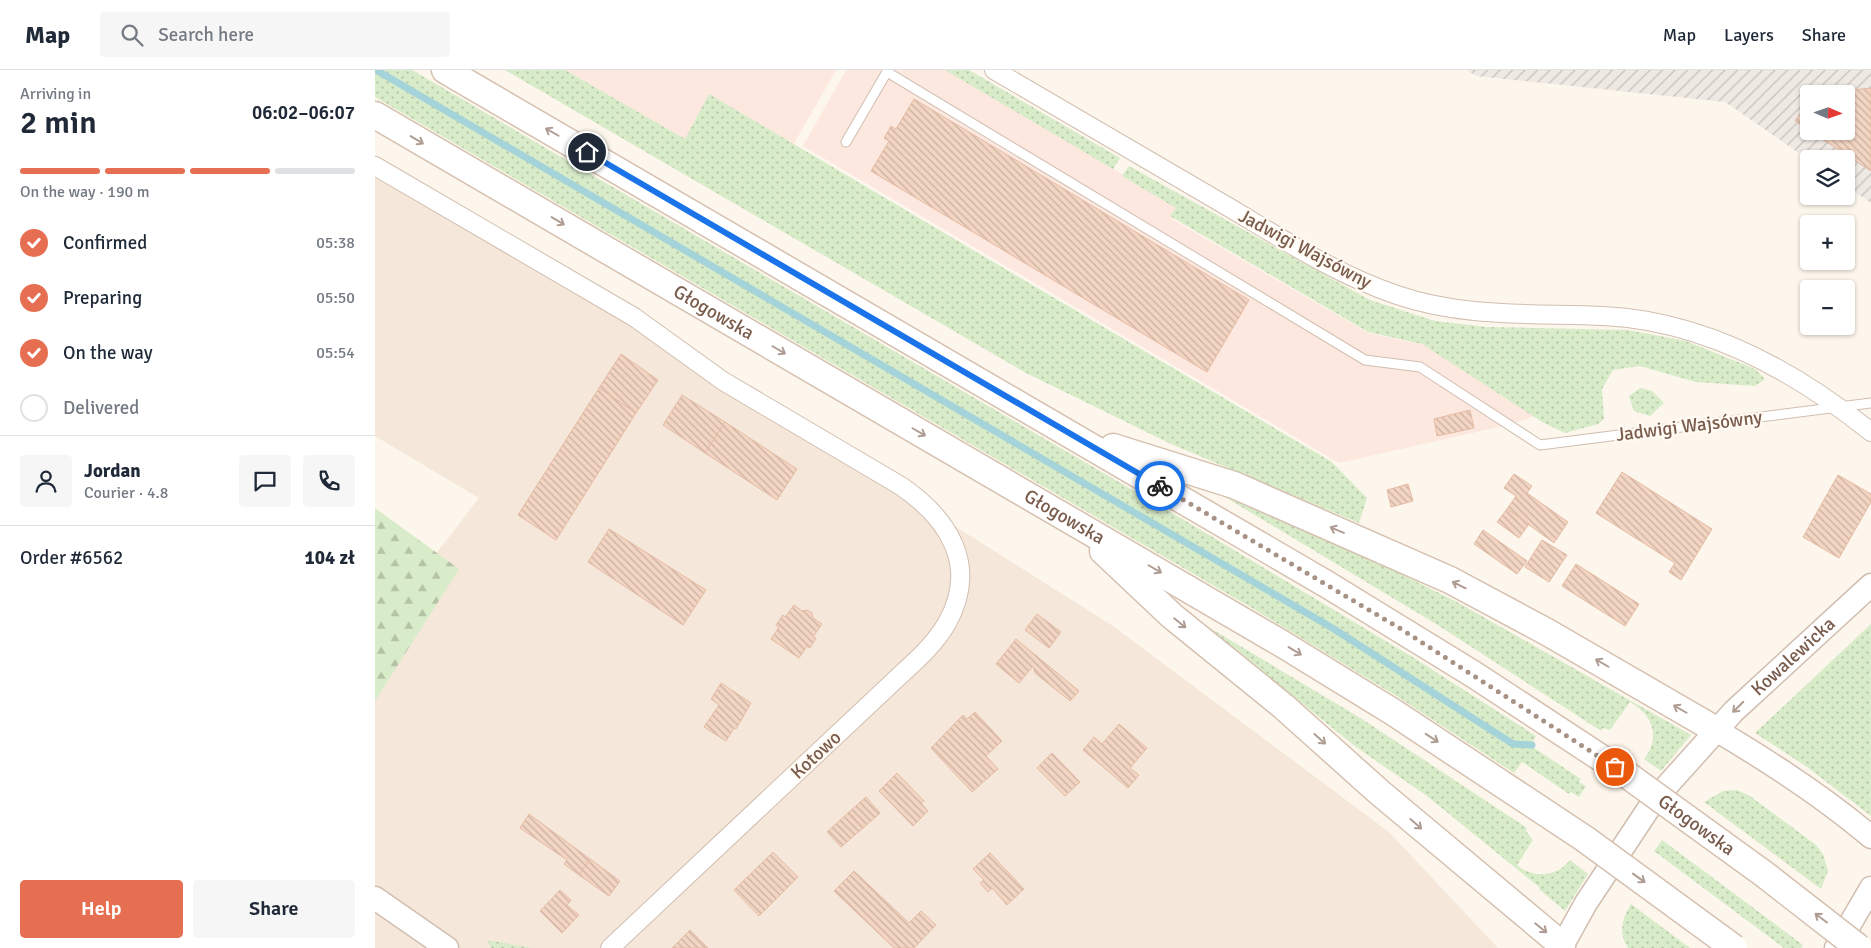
<!DOCTYPE html>
<meta charset="utf-8">
<style>
:root{--surface:#fff;--page:#f6f6f7;--text:#1f2937;--muted:#747a83;--line:#e0e1e3;--accent:#e76f51}
body{margin:0;font-family:Signika,sans-serif;background:var(--page);color:var(--text);height:100vh;display:flex;flex-direction:column;font-size:19px;white-space:nowrap}
*{box-sizing:border-box;margin:0}
p{font-size:16px;color:var(--muted)}
.icon{flex:none;width:28px;height:28px;fill:none;stroke:currentColor;stroke-width:2;stroke-linecap:round;stroke-linejoin:round}
.map{position:relative;flex:1;overflow:hidden}
.sheet{display:flex;flex-direction:column;background:var(--surface);width:375px}
.sheet>*{flex:none}
.needle{width:32px;rotate:92deg}
.buttons{position:absolute;left:1425px;top:15px;display:grid;gap:10px}
.buttons a{display:grid;place-items:center;width:55px;height:55px;border-radius:5px;background:var(--surface);box-shadow:0 1px 4px #0004;font-size:25px}
.pin{position:absolute;display:grid;place-items:center;width:42px;height:42px;color:#fff;margin:-21px;border:2px solid #fff;border-radius:50%;box-shadow:0 1px 5px #0007}
.courier{position:absolute;display:grid;place-items:center;width:50px;height:50px;margin:-25px;border:4px solid #1a73e8;border-radius:50%;background:#fff;color:#222;box-shadow:0 1px 6px #0007}
.summary em{font-style:normal;font-weight:600}
.summary div{display:flex;flex-direction:column-reverse}
.summary{display:flex;align-items:center;justify-content:space-between;height:85px;padding:0 20px}
h1{font-size:32px;font-weight:600;line-height:38px}
.bar{display:grid;grid-template-columns:repeat(4,1fr);gap:8px 5px;align-content:center;height:60px;padding:0 20px}
.bar i{height:6px;border-radius:4px;background:var(--line)}
.bar .active{background:var(--accent)}
.bar p{grid-column:span 4}
.line{display:flex;align-items:center;gap:12px;padding:0 20px;border-top:1px solid var(--line)}
.line div{flex:1}
.round{display:grid;place-items:center;flex:none;width:52px;height:52px;border-radius:5px;background:var(--page)}
ol{padding:0 20px;list-style:none}
li{display:flex;align-items:center;gap:15px;height:55px}
li p{margin-inline-start:auto}
li .icon{padding:5px;border-radius:50%;background:var(--accent);color:#fff;stroke-width:4}
li:last-child{color:var(--muted)}
li i{width:28px;height:28px;border:2px solid var(--line);border-radius:50%}
.action{display:flex;gap:10px;margin-top:auto;padding:10px 20px}
.action a{flex:1;height:58px;border-radius:5px;background:var(--accent);color:#fff;font-size:20px;font-weight:600;line-height:58px;text-align:center}
.action a+a{background:var(--page);color:var(--text)}
header{display:flex;align-items:center;gap:30px;box-sizing:border-box;height:70px;padding:0 25px;background:var(--surface);border-bottom:1px solid var(--line)}
header strong{font-size:24px}
nav{display:flex;gap:28px;margin-inline-start:auto;font-size:18px}
.search{width:350px;height:45px;background:var(--page);display:flex;align-items:center;gap:12px;box-sizing:border-box;padding:0 18px;border-radius:5px;color:var(--muted);font-size:19px}
main{display:flex;flex:1;min-height:0}
.map>svg:first-child{display:block}
</style>
<header>
<strong>Map</strong>
<div class="search"><svg class="icon" aria-label="search" viewBox="0 0 24 24"><circle cx="10" cy="10" r="6"/><path d="M15 15l6 6"/></svg>Search here</div>
<nav><a>Map</a><a>Layers</a><a>Share</a></nav>
</header>
<main>
<section class="sheet">
<div class="summary"><div><h1>2 min</h1><p>Arriving in</p></div><em>06:02–06:07</em></div>
<div class="bar"><i class="active"></i><i class="active"></i><i class="active"></i><i></i><p>On the way · 190 m</p></div>
<ol>
<li><svg class="icon" aria-label="check" viewBox="0 0 24 24"><path d="M5 12l5 5 9-10"/></svg>Confirmed<p>05:38</p></li>
<li><svg class="icon" aria-label="check" viewBox="0 0 24 24"><path d="M5 12l5 5 9-10"/></svg>Preparing<p>05:50</p></li>
<li><svg class="icon" aria-label="check" viewBox="0 0 24 24"><path d="M5 12l5 5 9-10"/></svg>On the way<p>05:54</p></li>
<li><i></i>Delivered</li>
</ol>
<div class="line" style="height:90px"><a class="round"><svg class="icon" aria-label="person" viewBox="0 0 24 24"><circle cx="12" cy="8" r="4"/><path d="M4 21q1-7 8-7t8 7"/></svg></a><div><b>Jordan</b><p>Courier · 4.8</p></div><a class="round"><svg class="icon" aria-label="chat" viewBox="0 0 24 24"><path d="M4 5h16v11H9l-5 4z"/></svg></a><a class="round"><svg class="icon" aria-label="phone" viewBox="0 0 24 24"><path d="M5 4h4l2 5-3 2q2 4 5 5l2-3 5 2v4C11 20 4 13 5 4z"/></svg></a></div>
<div class="line" style="height:65px"><div>Order #6562</div><b>104 zł</b></div>
<div class="action"><a>Help</a><a>Share</a></div>
</section>
<div class="map">
<svg width="1496" height="878" viewBox="0 0 1496 878">
<defs>
<pattern id="industrial-furrows" width="10" height="10" patternUnits="userSpaceOnUse" patternTransform="scale(1.25)"><rect width="10" height="10" fill="#efe9e4"/><path d="M-1 1l2-2M0 10L10 0M9 11l2-2" fill="none" stroke="#c7c0bb"/></pattern>
<pattern id="grass-dots" width="8" height="8" patternUnits="userSpaceOnUse" patternTransform="scale(1.25)"><rect width="8" height="8" fill="#d8ecc9"/><path d="M2 2h.1M6 6h.1" fill="none" stroke="#b4c2a5" stroke-width="1.8" stroke-linecap="round"/></pattern>
<pattern id="forest-firs" width="22" height="20" patternUnits="userSpaceOnUse" patternTransform="scale(1.25)"><rect width="22" height="20" fill="#d8ecc9"/><path d="M5 1l3.5 6h-7zM16 11l3.5 6h-7z" fill="#b4c2a5"/></pattern>
<pattern id="building-back-hatch" width="6" height="6" patternUnits="userSpaceOnUse" patternTransform="scale(1.25)"><rect width="6" height="6" fill="#f3d5c3"/><path d="M-1 5l2 2M0 0l6 6M5-1l2 2" fill="none" stroke="#cab0a1"/></pattern>
</defs>
<rect width="100%" height="100%" fill="#fdf6ec"/>
<path fill="#f5e8da" d="M 0,103 L 215,226 L 738,556 L 1014,762 L 1123,878 L 0,878 L 0,563 L 104,428 L 0,366 Z"/>
<g fill="#fde8e0">
<path d="M 187,0 L 461,0 L 393,119 Z"/>
<path d="M 471,0 L 575,0 L 803,138 L 797,149 L 993,263 L 1050,275 L 1160,346 L 1133,355 L 964,393 L 428,76 Z"/>
</g>
<path fill="url(#industrial-furrows)" fill-rule="evenodd" d="M 1092,0 L 1496,0 L 1496,133 L 1471,116 L 1471,89 L 1434,90 L 1350,32 L 1101,6 ZM 1434,24 L 1471,24 L 1471,61 L 1434,61 Z"/>
<g fill="url(#grass-dots)">
<path d="M 0,0 L 37,0 L 809,450 L 1039,588 L 1161,666 L 1156,676 L 1206,709 L 1204,712 L 1211,716 L 1204,727 L 1196,722 L 1194,724 L 1147,692 L 1139,703 L 1023,627 L 877,538 L 0,27 Z"/>
<path d="M 130,0 L 190,0 L 310,69 L 334,24 L 957,392 L 992,428 L 984,453 L 796,374 L 651,303 Z"/>
<path d="M 570,0 L 594,0 L 745,88 L 738,99 Z"/>
<path d="M 754,96 L 995,230 L 1060,251 L 1112,257 L 1253,260 L 1311,271 L 1380,299 L 1390,309 L 1380,316 L 1321,312 L 1265,296 L 1238,300 L 1227,319 L 1229,349 L 1223,354 L 1190,363 L 1167,352 L 1047,274 L 993,262 L 795,146 L 801,138 L 747,106 Z"/>
<path d="M 1265,318 L 1277,321 L 1289,333 L 1275,346 L 1259,341 L 1254,326 Z"/>
<path d="M 835,418 L 1000,491 L 1082,532 L 1316,665 L 1286,701 L 1269,689 C 1286,667 1278,645 1255,632 L 1235,660 L 1228,658 L 1226,661 L 1061,554 Z"/>
<path d="M 825,552 L 987,649 L 1152,758 L 1151,761 L 1158,770 L 1142,795 C 1158,809 1182,807 1195,790 L 1213,804 L 1190,841 L 1165,820 L 1164,817 L 1052,726 L 981,677 L 855,575 L 825,555 Z"/>
<path d="M 1496,554 L 1496,746 L 1432,697 L 1380,663 Z"/>
<path d="M 1362,720 L 1375,726 L 1441,775 L 1448,784 L 1453,801 L 1446,819 L 1329,732 L 1348,721 Z"/>
<path d="M 1287,770 L 1428,875 L 1426,878 L 1409,878 L 1279,781 Z"/>
<path d="M 1256,834 L 1315,878 L 1253,878 C 1243,863 1247,849 1256,834 Z"/>
<path d="M 112,870 L 157,878 L 116,878 Z"/>
</g>
<path fill="url(#forest-firs)" d="M 0,438 L 84,499 L 0,631 Z"/>
<g fill="none" stroke-linecap="round" stroke-linejoin="round">
<path stroke="#a5d3da" stroke-width="7" d="M 1,0 L 959,559 L 1138,674 L 1157,675"/>
</g>
<g fill="url(#building-back-hatch)" stroke="#e6bba3">
<path d="M 1496,18 L 1496,101 L 1435,61 L 1471,61 L 1471,24 L 1443,24 Z"/>
<path d="M 539,29 L 874,230 L 832,302 L 496,101 L 514,71 L 509,68 L 516,56 L 521,59 Z"/>
<path d="M 1434,31 L 1434,60 L 1420,51 Z"/>
<path d="M 246,284 L 283,310 L 261,343 L 224,318 Z"/>
<path d="M 224,318 L 261,343 L 181,470 L 143,445 Z"/>
<path d="M 307,325 L 350,352 L 330,383 L 288,355 Z"/>
<path d="M 1095,340 L 1099,358 L 1062,366 L 1059,349 Z"/>
<path d="M 350,352 L 422,399 L 402,430 L 330,383 Z"/>
<path d="M 1247,402 L 1337,459 L 1306,510 L 1294,502 L 1300,493 L 1221,443 Z"/>
<path d="M 1139,404 L 1157,416 L 1152,423 L 1193,452 L 1179,473 L 1132,439 L 1141,426 L 1129,418 Z"/>
<path d="M 1463,405 L 1496,424 L 1496,432 L 1464,488 L 1428,467 Z"/>
<path d="M 1033,414 L 1038,431 L 1016,437 L 1012,420 Z"/>
<path d="M 1132,439 L 1154,454 L 1144,468 L 1122,452 Z"/>
<path d="M 234,459 L 331,520 L 308,555 L 213,492 Z"/>
<path d="M 1108,460 L 1152,491 L 1142,504 L 1099,474 Z"/>
<path d="M 1167,470 L 1192,485 L 1174,512 L 1150,497 Z"/>
<path d="M 1201,494 L 1264,534 L 1250,556 L 1187,516 Z"/>
<path d="M 419,535 L 427,541 L 432,540 L 437,543 L 438,548 L 447,554 L 438,567 L 441,568 L 435,578 L 432,576 L 424,588 L 396,569 L 404,557 L 401,555 L 408,545 L 410,547 Z"/>
<path d="M 662,544 L 686,562 L 674,578 L 650,560 Z"/>
<path d="M 641,569 L 704,621 L 695,631 L 660,603 L 658,596 L 644,613 L 621,594 Z"/>
<path d="M 346,613 L 376,633 L 361,659 L 359,658 L 351,671 L 329,657 L 344,635 L 336,629 Z"/>
<path d="M 600,642 L 627,671 L 611,686 L 623,699 L 597,722 L 556,678 L 588,645 L 592,649 Z"/>
<path d="M 744,654 L 772,678 L 755,698 L 764,705 L 753,718 L 708,680 L 719,667 L 727,674 Z"/>
<path d="M 677,683 L 705,712 L 690,726 L 662,698 Z"/>
<path d="M 522,703 L 549,731 L 546,733 L 553,741 L 538,756 L 504,721 Z"/>
<path d="M 491,727 L 505,743 L 488,758 L 474,742 Z"/>
<path d="M 474,742 L 488,758 L 466,777 L 452,762 Z"/>
<path d="M 154,744 L 215,789 L 204,805 L 189,794 L 192,790 L 145,758 Z"/>
<path d="M 398,782 L 423,807 L 384,846 L 359,820 Z"/>
<path d="M 615,783 L 649,819 L 632,835 L 617,818 L 613,822 L 605,813 L 609,810 L 598,799 Z"/>
<path d="M 215,789 L 245,811 L 234,826 L 204,805 Z"/>
<path d="M 479,801 L 534,853 L 546,841 L 561,855 L 539,878 L 519,878 L 459,821 Z"/>
<path d="M 185,820 L 196,830 L 192,835 L 204,845 L 187,863 L 165,841 Z"/>
<path d="M 315,860 L 333,878 L 297,878 Z"/>
</g>
<g fill="none" stroke-linecap="round" stroke-linejoin="round">
<g stroke="#d1beb0" stroke-width="11">
<g id="service">
<path d="M 512,2 L 990,290 L 1045,297 L 1165,375 L 1496,333"/>
<path d="M 471,72 L 513,0"/>
</g>
</g>
<g stroke="#d1beb0" stroke-width="20">
<g id="minor">
<path d="M 619,0 C 696,45 773,90 850,135 C 906,168 960,204 1022,225 C 1089,248 1159,243 1229,246 C 1330,251 1419,300 1496,362"/>
<path d="M 0,96 L 259,247 L 348,311 L 526,416 C 574,449 604,496 572,553 C 559,576 537,594 518,612 L 235,878"/>
</g>
</g>
<g stroke="#d1beb0" stroke-width="25">
<g id="tertiary">
<path d="M 1341,660 C 1395,692 1448,726 1496,767"/>
<path d="M 0,828 L 72,878"/>
<path id="s1" d="M 1186,878 L 1211,833 L 1280,729 L 1359,641 L 1496,515"/>
<path d="M 1461,878 L 1496,818"/>
</g>
</g>
<g stroke="#d6c0b0" stroke-width="29">
<g id="secondary">
<path d="M 70,0 L 953,515 L 1098,604 L 1255,707"/>
<path id="s2" d="M 0,45 L 909,575 L 1018,642 L 1210,769"/>
<path d="M 738,377 L 859,415 L 1075,510 L 1172,562 L 1341,660"/>
<path d="M 728,481 L 797,546 L 908,636 L 1004,722 L 1187,875"/>
</g>
</g>
<use href="#service" stroke="#fff" stroke-width="9"/>
<use href="#minor" stroke="#fff" stroke-width="18"/>
<use href="#tertiary" stroke="#fff" stroke-width="22"/>
<use href="#secondary" stroke="#fff" stroke-width="26"/>
<g stroke="#d6c0b0" stroke-width="29" stroke-linecap="butt">
<g id="secondary-bridge">
<path id="s3" d="M 1255,707 L 1389,804 L 1484,878"/>
<path d="M 1210,769 L 1359,878"/>
</g>
</g>
<use href="#secondary-bridge" stroke="#fff" stroke-width="26"/>
</g>
<defs><path id="oneway-shaft" d="M-6 0H5M1.5-3L5.5 0L1.5 3" fill="none" stroke-width="1.6" stroke-linecap="round" stroke-linejoin="round" transform="scale(1.25)"/></defs>
<g stroke="#af9d94">
<use href="#oneway-shaft" transform="translate(177 62) rotate(-150)"/>
<use href="#oneway-shaft" transform="translate(42 70) rotate(31)"/>
<use href="#oneway-shaft" transform="translate(183 151) rotate(31)"/>
<use href="#oneway-shaft" transform="translate(404 280) rotate(30)"/>
<use href="#oneway-shaft" transform="translate(544 362) rotate(30)"/>
<use href="#oneway-shaft" transform="translate(962 460) rotate(-157)"/>
<use href="#oneway-shaft" transform="translate(780 499) rotate(30)"/>
<use href="#oneway-shaft" transform="translate(1084 515) rotate(-154)"/>
<use href="#oneway-shaft" transform="translate(805 553) rotate(39)"/>
<use href="#oneway-shaft" transform="translate(920 581) rotate(31)"/>
<use href="#oneway-shaft" transform="translate(1227 593) rotate(-150)"/>
<use href="#oneway-shaft" transform="translate(1363 637) rotate(135)"/>
<use href="#oneway-shaft" transform="translate(1305 639) rotate(-150)"/>
<use href="#oneway-shaft" transform="translate(1057 668) rotate(33)"/>
<use href="#oneway-shaft" transform="translate(945 669) rotate(42)"/>
<use href="#oneway-shaft" transform="translate(1041 754) rotate(41)"/>
<use href="#oneway-shaft" transform="translate(1264 808) rotate(36)"/>
<use href="#oneway-shaft" transform="translate(1446 848) rotate(-143)"/>
<use href="#oneway-shaft" transform="translate(1166 858) rotate(39)"/>
</g>
<g fill="none" stroke-linecap="round" stroke-linejoin="round">
<path stroke="#a89285" stroke-width="5" stroke-dasharray="0 9" d="M 785,416 L 1026,559 L 1240,697"/>
<path stroke="#1a73e8" stroke-width="6" d="M 212,82 L 785,416"/>
</g>
<g text-anchor="middle" dominant-baseline="central" stroke-width="4.5" stroke-linejoin="round" paint-order="stroke">
<g font-size="19" fill="#7a5c4d" stroke="#fffaf3">
<text transform="translate(930 179) rotate(28)">Jadwigi Wajsówny</text>
<text stroke="none"><textPath href="#s2" startOffset="392">Głogowska</textPath></text>
<text transform="translate(1314 356) rotate(-7)">Jadwigi Wajsówny</text>
<text stroke="none"><textPath href="#s2" startOffset="798">Głogowska</textPath></text>
<text stroke="none"><textPath href="#s1" startOffset="375">Kowalewicka</textPath></text>
<text transform="translate(441 685) rotate(-43)">Kotowo</text>
<text stroke="none"><textPath href="#s3" startOffset="82">Głogowska</textPath></text>
</g>
</g>
</svg>
<div class="buttons">
<a><svg class="needle" viewBox="-14 -14 28 28"><path d="M0-13l5 13h-10z" fill="#e53935"/><path d="M0 13l5-13h-10z" fill="#747a83"/></svg></a>
<a><svg class="icon" aria-label="layers" viewBox="0 0 24 24"><path d="M12 4l9 5-9 5-9-5zM3 14l9 5 9-5"/></svg></a>
<a>+</a>
<a>−</a>
</div>
<div class="pin" style="left:1240px;top:697px;background:#ea580c"><svg class="icon" aria-label="bag" viewBox="0 0 24 24"><path d="M5 8h14l-1 12H6zM9 8a3 3 0 0 1 6 0"/></svg></div>
<div class="pin" style="left:212px;top:82px;background:#1f2937"><svg class="icon" aria-label="home" viewBox="0 0 24 24"><path d="M3 11l9-7 9 7M6 9v11h12V9"/></svg></div>
<div class="courier" style="left:785px;top:416px"><svg class="icon" aria-label="bike" viewBox="0 0 24 24"><circle cx="6" cy="16" r="4"/><circle cx="18" cy="16" r="4"/><path d="M6 16l4-8h5l3 8M10 8l3 8H6M13 5h3"/></svg></div>
</div>
</main>
